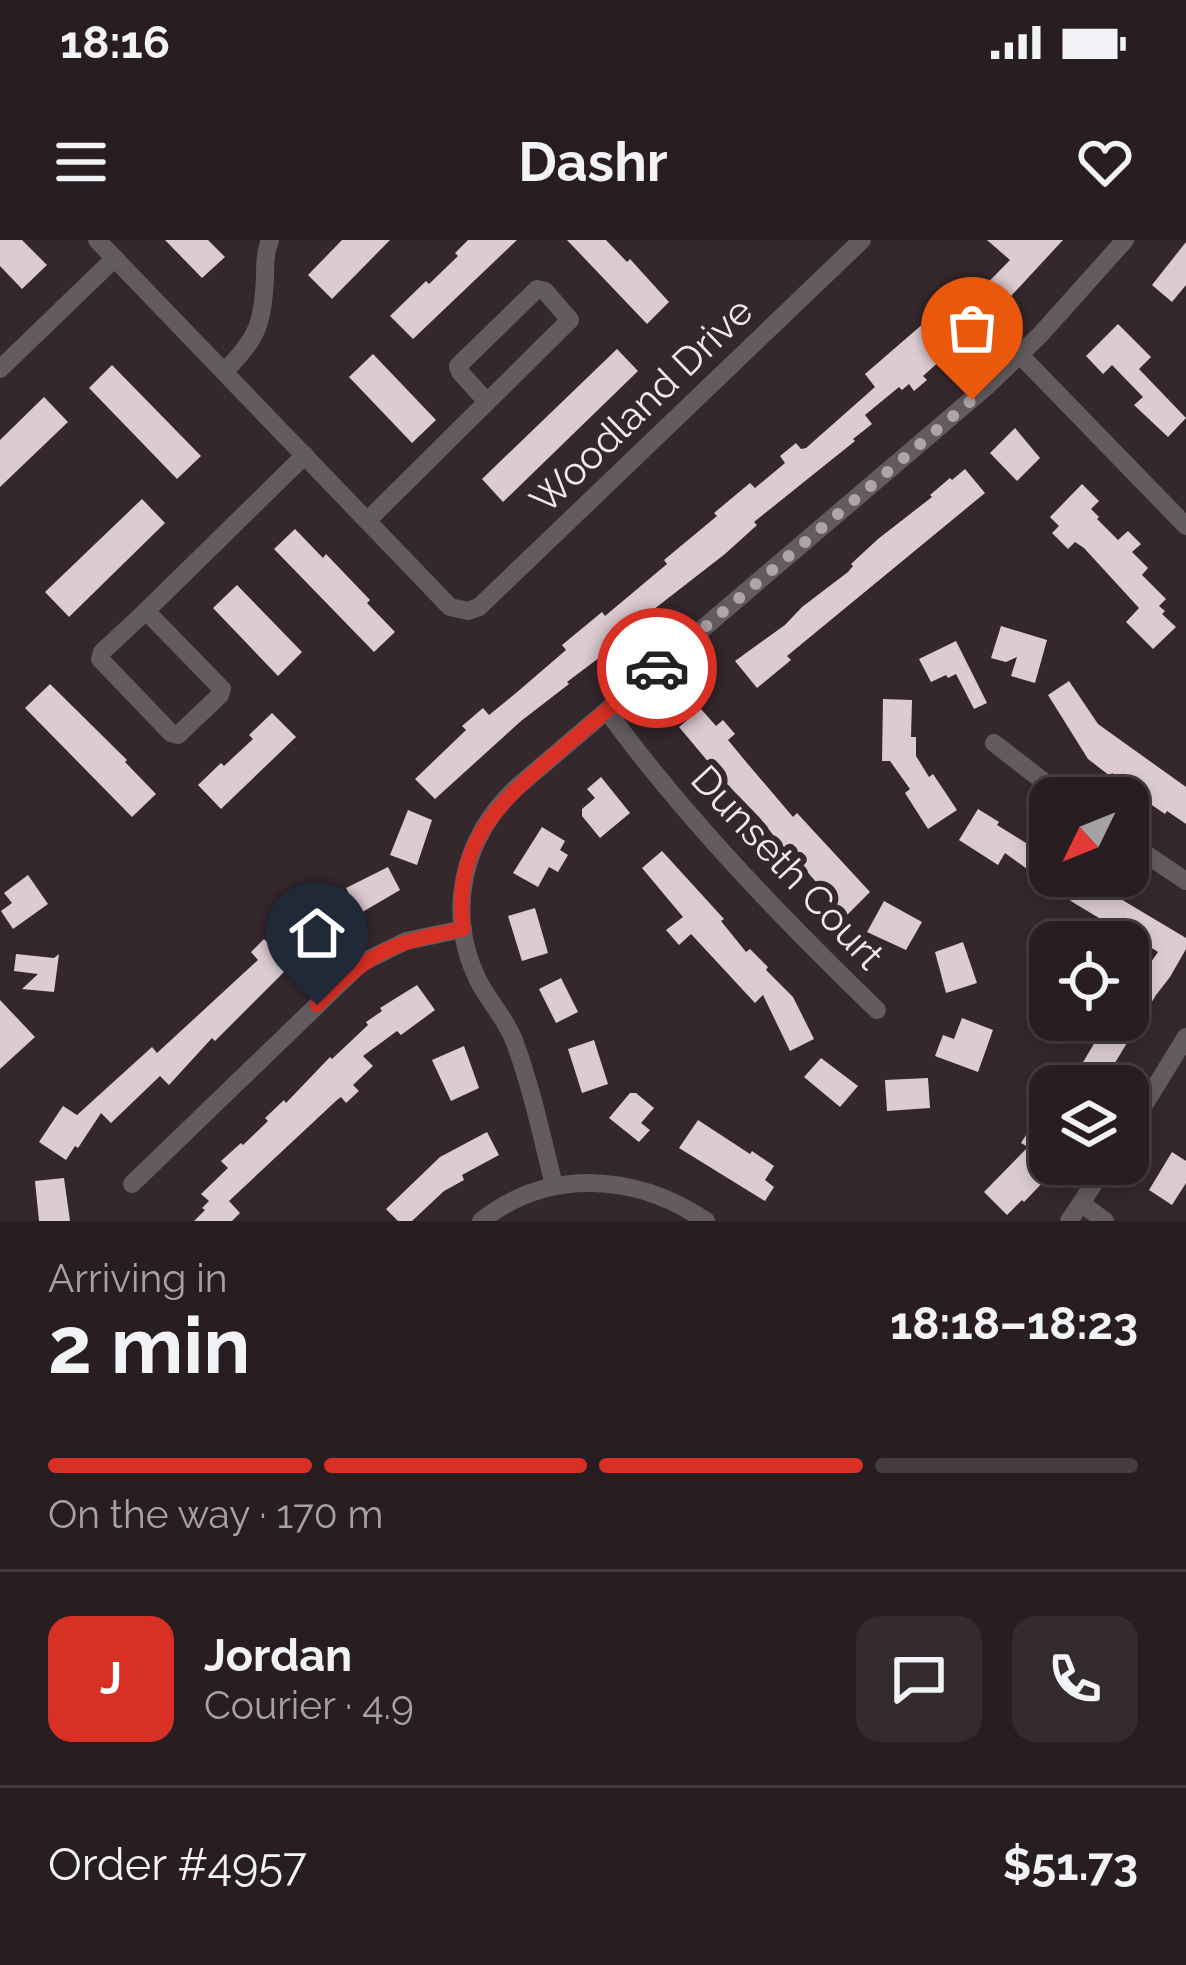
<!DOCTYPE html>
<meta charset="utf-8">
<style>
:root{--surface:#281e22;--page:#342b2f;--text:#f1f3f6;--muted:#a5a2a5;--line:#443c40;--accent:#d93025}
body{margin:0;font-family:Raleway,sans-serif;background:var(--page);color:var(--text);height:100vh;display:flex;flex-direction:column;font-size:45px;white-space:nowrap}
*{box-sizing:border-box;margin:0}
p{font-size:39px;color:var(--muted)}
.icon{flex:none;width:66px;height:66px;fill:none;stroke:currentColor;stroke-width:2;stroke-linecap:round;stroke-linejoin:round}
.map{position:relative;height:981px;overflow:hidden}
.side{display:flex;flex-direction:column;background:var(--surface);flex:1}
.side>*{flex:none}
.needle{width:78px;rotate:227deg}
.tools{position:absolute;left:1029px;top:537px;display:grid;gap:24px}
.tools a{display:grid;place-items:center;width:120px;height:120px;border-radius:24px;background:var(--surface);box-shadow:0 6px 18px #0003,0 0 0 3px var(--line);font-size:60px}
.pin{position:absolute;display:grid;place-items:center;width:102px;height:102px;color:#fff;margin:-123px -51px;border-radius:50% 50% 50% 0;rotate:-45deg;box-shadow:0 0 12px #0007}
.pin .icon{rotate:45deg}
.courier{position:absolute;display:grid;place-items:center;width:120px;height:120px;margin:-60px;border:9px solid #d93025;border-radius:50%;background:#fff;color:#222;box-shadow:0 3px 15px #0007}
.head em{font-style:normal;font-weight:700}
.head div{display:flex;flex-direction:column-reverse}
.head{display:flex;align-items:center;justify-content:space-between;height:204px;padding:0 48px}
h1{font-size:78px;font-weight:700;line-height:90px}
.bar{display:grid;grid-template-columns:repeat(4,1fr);gap:18px 12px;align-content:center;height:144px;padding:0 48px}
.bar i{height:15px;border-radius:9px;background:var(--line)}
.bar .on{background:var(--accent)}
.bar p{grid-column:span 4}
.line{display:flex;align-items:center;gap:30px;padding:0 48px;border-top:3px solid var(--line)}
.line div{flex:1}
.round{display:grid;place-items:center;flex:none;width:126px;height:126px;border-radius:24px;background:var(--page)}
.status{display:flex;justify-content:space-between;align-items:center;height:84px;padding:0 60px;background:var(--surface);direction:ltr}
.status svg{height:33px;fill:currentColor}
header{display:flex;justify-content:space-between;align-items:center;height:156px;padding:0 48px;background:var(--surface);font-size:54px;font-weight:700}
.map>svg:first-child{display:block}
</style>
<div class="status"><b>18:16</b><svg viewBox="0 0 49 12"><path d="M0 12V9h3v3zM5 12V6h3v6zM10 12V3h3v9zM15 12V0h3v12zM26 1h20v11H26zM47 4h2v5h-2z"/></svg></div>
<header><svg class="icon" aria-label="menu" viewBox="0 0 24 24"><path d="M4 6h16M4 12h16M4 18h16"/></svg>Dashr<svg class="icon" aria-label="heart" viewBox="0 0 24 24"><path d="M12 20l-8-8c-3-5 5-10 8-4 3-6 11-1 8 4z"/></svg></header>
<div class="map">
<svg width="1186" height="981" viewBox="0 0 1186 981">
<rect width="100%" height="100%" fill="#35282d"/>
<g fill="#dcccd1">
<path d="M 0,0 L 22,0 L 47,25 L 22,49 L 0,26 Z"/>
<path d="M 165,0 L 208,0 L 225,17 L 202,38 Z"/>
<path d="M 342,0 L 390,0 L 332,59 L 308,35 Z"/>
<path d="M 468,0 L 517,0 L 413,99 L 390,76 L 426,41 L 429,44 L 458,16 L 455,13 Z"/>
<path d="M 567,0 L 606,0 L 627,22 L 630,19 L 669,62 L 647,84 Z"/>
<path d="M 987,0 L 1063,0 L 987,82 L 982,78 L 949,109 L 951,111 L 923,136 L 927,140 L 914,151 L 909,144 L 902,150 L 899,147 L 865,175 L 872,184 L 853,199 L 855,201 L 754,282 L 757,285 L 725,314 L 649,373 L 651,375 L 624,399 L 567,442 L 569,444 L 521,481 L 435,559 L 415,539 L 466,490 L 462,486 L 483,468 L 489,475 L 516,453 L 566,410 L 562,405 L 602,372 L 605,376 L 667,324 L 664,320 L 717,276 L 714,273 L 750,243 L 755,248 L 785,223 L 780,216 L 796,203 L 801,209 L 806,208 L 875,147 L 865,134 L 924,83 L 929,89 L 946,73 L 952,79 L 1010,20 Z"/>
<path d="M 1186,2 L 1186,45 L 1172,62 L 1152,45 Z"/>
<path d="M 1118,84 L 1151,117 L 1139,129 L 1186,178 L 1168,197 L 1134,165 L 1143,157 L 1112,125 L 1103,134 L 1086,116 Z"/>
<path d="M 617,109 L 638,131 L 503,262 L 482,239 Z"/>
<path d="M 373,114 L 436,180 L 412,203 L 349,137 Z"/>
<path d="M 112,125 L 201,216 L 177,239 L 89,148 Z"/>
<path d="M 44,157 L 68,182 L 0,247 L 0,200 Z"/>
<path d="M 1015,188 L 1040,218 L 1017,241 L 990,213 Z"/>
<path d="M 965,229 L 985,253 L 787,416 L 791,420 L 757,448 L 735,421 L 785,385 L 802,367 L 848,332 L 853,326 L 851,324 L 878,299 L 932,257 L 930,255 L 950,238 L 952,240 Z"/>
<path d="M 1082,244 L 1099,261 L 1091,269 L 1099,277 L 1097,279 L 1118,300 L 1128,291 L 1141,304 L 1132,312 L 1148,328 L 1142,335 L 1166,359 L 1159,366 L 1165,371 L 1162,374 L 1176,387 L 1153,409 L 1126,382 L 1139,368 L 1084,308 L 1075,302 L 1068,309 L 1052,293 L 1059,286 L 1050,277 Z"/>
<path d="M 142,259 L 165,283 L 69,377 L 45,352 Z"/>
<path d="M 295,289 L 323,318 L 326,314 L 370,360 L 367,363 L 395,392 L 374,412 L 274,309 Z"/>
<path d="M 237,345 L 302,412 L 278,436 L 213,368 Z"/>
<path d="M 1001,386 L 1047,400 L 1035,443 L 1011,436 L 1017,417 L 1006,422 L 991,418 Z"/>
<path d="M 956,401 L 987,463 L 974,469 L 956,434 L 948,438 L 946,435 L 931,442 L 919,419 Z"/>
<path d="M 1069,441 L 1098,484 L 1186,547 L 1186,584 L 1167,571 L 1165,574 L 1137,555 L 1139,553 L 1112,533 L 1110,536 L 1088,519 L 1048,455 Z"/>
<path d="M 50,444 L 127,520 L 125,522 L 156,554 L 132,577 L 25,468 Z"/>
<path d="M 883,459 L 912,460 L 911,497 L 916,497 L 916,516 L 929,537 L 933,534 L 957,570 L 928,589 L 905,553 L 910,549 L 890,521 L 882,521 Z"/>
<path d="M 701,469 L 716,486 L 723,480 L 735,494 L 728,500 L 747,523 L 793,577 L 797,573 L 870,652 L 846,676 L 802,626 L 799,629 L 760,578 L 726,543 L 679,487 Z"/>
<path d="M 272,473 L 296,497 L 221,569 L 198,545 L 221,523 L 224,526 L 253,499 L 249,495 Z"/>
<path d="M 601,537 L 630,573 L 600,598 L 582,576 L 582,569 L 595,558 L 587,549 Z"/>
<path d="M 978,569 L 999,582 L 997,585 L 1034,608 L 1050,586 L 1050,636 L 1089,636 L 1111,649 L 1109,652 L 1186,698 L 1186,709 L 1170,737 L 1156,755 L 1101,846 L 1069,846 L 1108,780 L 1128,780 L 1128,755 L 1158,712 L 1116,685 L 1114,687 L 1074,663 L 1005,613 L 998,625 L 959,600 Z"/>
<path d="M 408,570 L 432,580 L 417,625 L 390,615 Z"/>
<path d="M 542,587 L 565,601 L 560,610 L 568,615 L 558,632 L 549,627 L 538,647 L 513,633 Z"/>
<path d="M 662,611 L 724,679 L 721,681 L 746,712 L 750,709 L 768,727 L 766,730 L 793,757 L 814,799 L 790,811 L 763,755 L 755,763 L 691,694 L 679,705 L 666,690 L 683,677 L 642,628 Z"/>
<path d="M 388,627 L 400,650 L 359,674 L 346,648 Z"/>
<path d="M 28,635 L 48,664 L 13,689 L 1,671 L 12,663 L 4,653 Z"/>
<path d="M 884,661 L 922,682 L 906,710 L 867,692 Z"/>
<path d="M 321,664 L 339,681 L 305,714 L 304,712 L 215,801 L 212,798 L 169,845 L 160,836 L 111,883 L 101,873 L 78,908 L 75,906 L 66,920 L 39,902 L 63,866 L 77,875 L 152,807 L 157,813 L 258,720 L 251,712 L 264,699 L 272,707 L 276,703 L 278,706 Z"/>
<path d="M 535,668 L 548,713 L 522,721 L 508,676 Z"/>
<path d="M 963,702 L 977,743 L 946,753 L 935,712 Z"/>
<path d="M 16,714 L 54,718 L 59,714 L 54,752 L 22,749 L 38,734 L 14,731 Z"/>
<path d="M 561,738 L 578,772 L 556,783 L 539,749 Z"/>
<path d="M 417,745 L 435,770 L 401,795 L 397,791 L 363,816 L 373,826 L 353,845 L 359,851 L 346,863 L 341,857 L 337,860 L 229,961 L 240,973 L 232,981 L 194,981 L 205,970 L 202,968 L 209,961 L 201,954 L 228,928 L 221,921 L 241,903 L 243,905 L 268,881 L 265,878 L 284,860 L 286,863 L 330,817 L 332,819 L 368,785 L 366,782 L 382,771 L 380,768 Z"/>
<path d="M 0,760 L 35,797 L 0,829 Z"/>
<path d="M 962,778 L 993,790 L 978,832 L 935,816 L 943,795 L 954,799 Z"/>
<path d="M 594,800 L 608,844 L 582,853 L 568,809 Z"/>
<path d="M 464,806 L 479,848 L 451,861 L 432,820 Z"/>
<path d="M 821,818 L 858,846 L 840,867 L 804,837 Z"/>
<path d="M 928,838 L 930,868 L 887,871 L 885,840 Z"/>
<path d="M 630,853 L 636,853 L 654,868 L 641,883 L 650,890 L 639,902 L 609,878 Z"/>
<path d="M 1036,879 L 1050,887 L 1050,935 L 1024,962 L 1022,960 L 1007,975 L 984,952 L 1028,907 L 1021,903 Z"/>
<path d="M 698,880 L 750,914 L 752,911 L 774,926 L 765,940 L 774,947 L 765,961 L 679,908 Z"/>
<path d="M 487,892 L 499,915 L 462,935 L 464,940 L 444,951 L 412,981 L 398,981 L 386,969 L 440,917 Z"/>
<path d="M 1172,912 L 1186,921 L 1186,943 L 1172,965 L 1149,950 Z"/>
<path d="M 64,938 L 70,981 L 39,981 L 35,941 Z"/>
</g>
<g fill="none" stroke-linecap="round" stroke-linejoin="round">
<g stroke="#625c5e" stroke-width="18">
<path d="M 97,0 L 450,367 L 468,371 L 479,367 L 862,0"/>
<path d="M 537,49 L 545,51 L 570,80 L 487,162 L 460,132 L 458,126 Z"/>
<path d="M 1020,115 L 1186,286"/>
<path d="M 0,129 L 115,18"/>
<path d="M 224,132 C 257,99 263,84 265,38 C 265,25 265,13 270,0"/>
<path d="M 367,281 L 487,162"/>
<path d="M 146,371 L 222,449 L 220,455 L 178,495 L 171,493 L 100,419 L 102,412 Z"/>
<path d="M 146,371 L 305,215"/>
<path d="M 607,471 C 685,578 782,678 877,770"/>
<path d="M 994,503 L 1065,558"/>
<path d="M 1128,602 L 1186,641"/>
<path d="M 1128,891 L 1186,797"/>
<path d="M 132,944 L 361,723 L 406,701 L 463,689"/>
<path d="M 554,945 C 542,898 532,849 515,803 C 507,780 489,762 478,740 C 445,672 463,597 517,547 L 986,147 L 1040,95 L 1125,0"/>
<path d="M 1082,964 L 1105,981"/>
<path d="M 481,981 C 549,927 637,934 706,981"/>
<path d="M 1069,981 L 1107,924"/>
</g>
</g>
<g fill="none" stroke-linecap="round" stroke-linejoin="round">
<path stroke="#afa5a9" stroke-width="12" stroke-dasharray="0 21.6" d="M 657,428 L 972,160"/>
<path stroke="#d93025" stroke-width="15" d="M 317,765 C 372,711 387,704 463,689 C 451,601 504,558 565,506 C 596,480 626,454 657,428"/>
</g>
<g text-anchor="middle" dominant-baseline="central" stroke-width="12" stroke-linejoin="round" paint-order="stroke">
<g font-size="39" fill="#f1e9ec" stroke="#35282d">
<text transform="translate(641 165) rotate(-44)">Woodland Drive</text>
<text transform="translate(788 627) rotate(47)">Dunseth Court</text>
</g>
</g>
</svg>
<div class="tools">
<a><svg class="needle" viewBox="-14 -14 28 28"><path d="M0-13l5 13h-10z" fill="#e53935"/><path d="M0 13l5-13h-10z" fill="#a5a2a5"/></svg></a>
<a><svg class="icon" aria-label="locate" viewBox="0 0 24 24"><circle cx="12" cy="12" r="6"/><path d="M12 2v4M12 18v4M2 12h4M18 12h4"/></svg></a>
<a><svg class="icon" aria-label="layers" viewBox="0 0 24 24"><path d="M12 4l9 5-9 5-9-5zM3 14l9 5 9-5"/></svg></a>
</div>
<div class="pin" style="left:972px;top:160px;background:#ea580c"><svg class="icon" aria-label="bag" viewBox="0 0 24 24"><path d="M5 8h14l-1 12H6zM9 8a3 3 0 0 1 6 0"/></svg></div>
<div class="pin" style="left:317px;top:765px;background:#1f2937"><svg class="icon" aria-label="home" viewBox="0 0 24 24"><path d="M3 11l9-7 9 7M6 9v11h12V9"/></svg></div>
<div class="courier" style="left:657px;top:428px"><svg class="icon" aria-label="car" viewBox="0 0 24 24"><path d="M5 17H2v-5l4-1 3-4h7l3 4 3 1v5h-3M9 17h6M6 11h13"/><circle cx="7" cy="17" r="2"/><circle cx="17" cy="17" r="2"/></svg></div>
</div>
<section class="side">
<div class="head"><div><h1>2 min</h1><p>Arriving in</p></div><em>18:18–18:23</em></div>
<div class="bar"><i class="on"></i><i class="on"></i><i class="on"></i><i></i><p>On the way · 170 m</p></div>
<div class="line" style="height:216px"><b class="round" style="background:var(--accent);color:#fff">J</b><div><b>Jordan</b><p>Courier · 4.9</p></div><a class="round"><svg class="icon" aria-label="chat" viewBox="0 0 24 24"><path d="M4 5h16v11H9l-5 4z"/></svg></a><a class="round"><svg class="icon" aria-label="phone" viewBox="0 0 24 24"><path d="M5 4h4l2 5-3 2q2 4 5 5l2-3 5 2v4C11 20 4 13 5 4z"/></svg></a></div>
<div class="line" style="height:156px"><div>Order #4957</div><b>$51.73</b></div>
</section>
